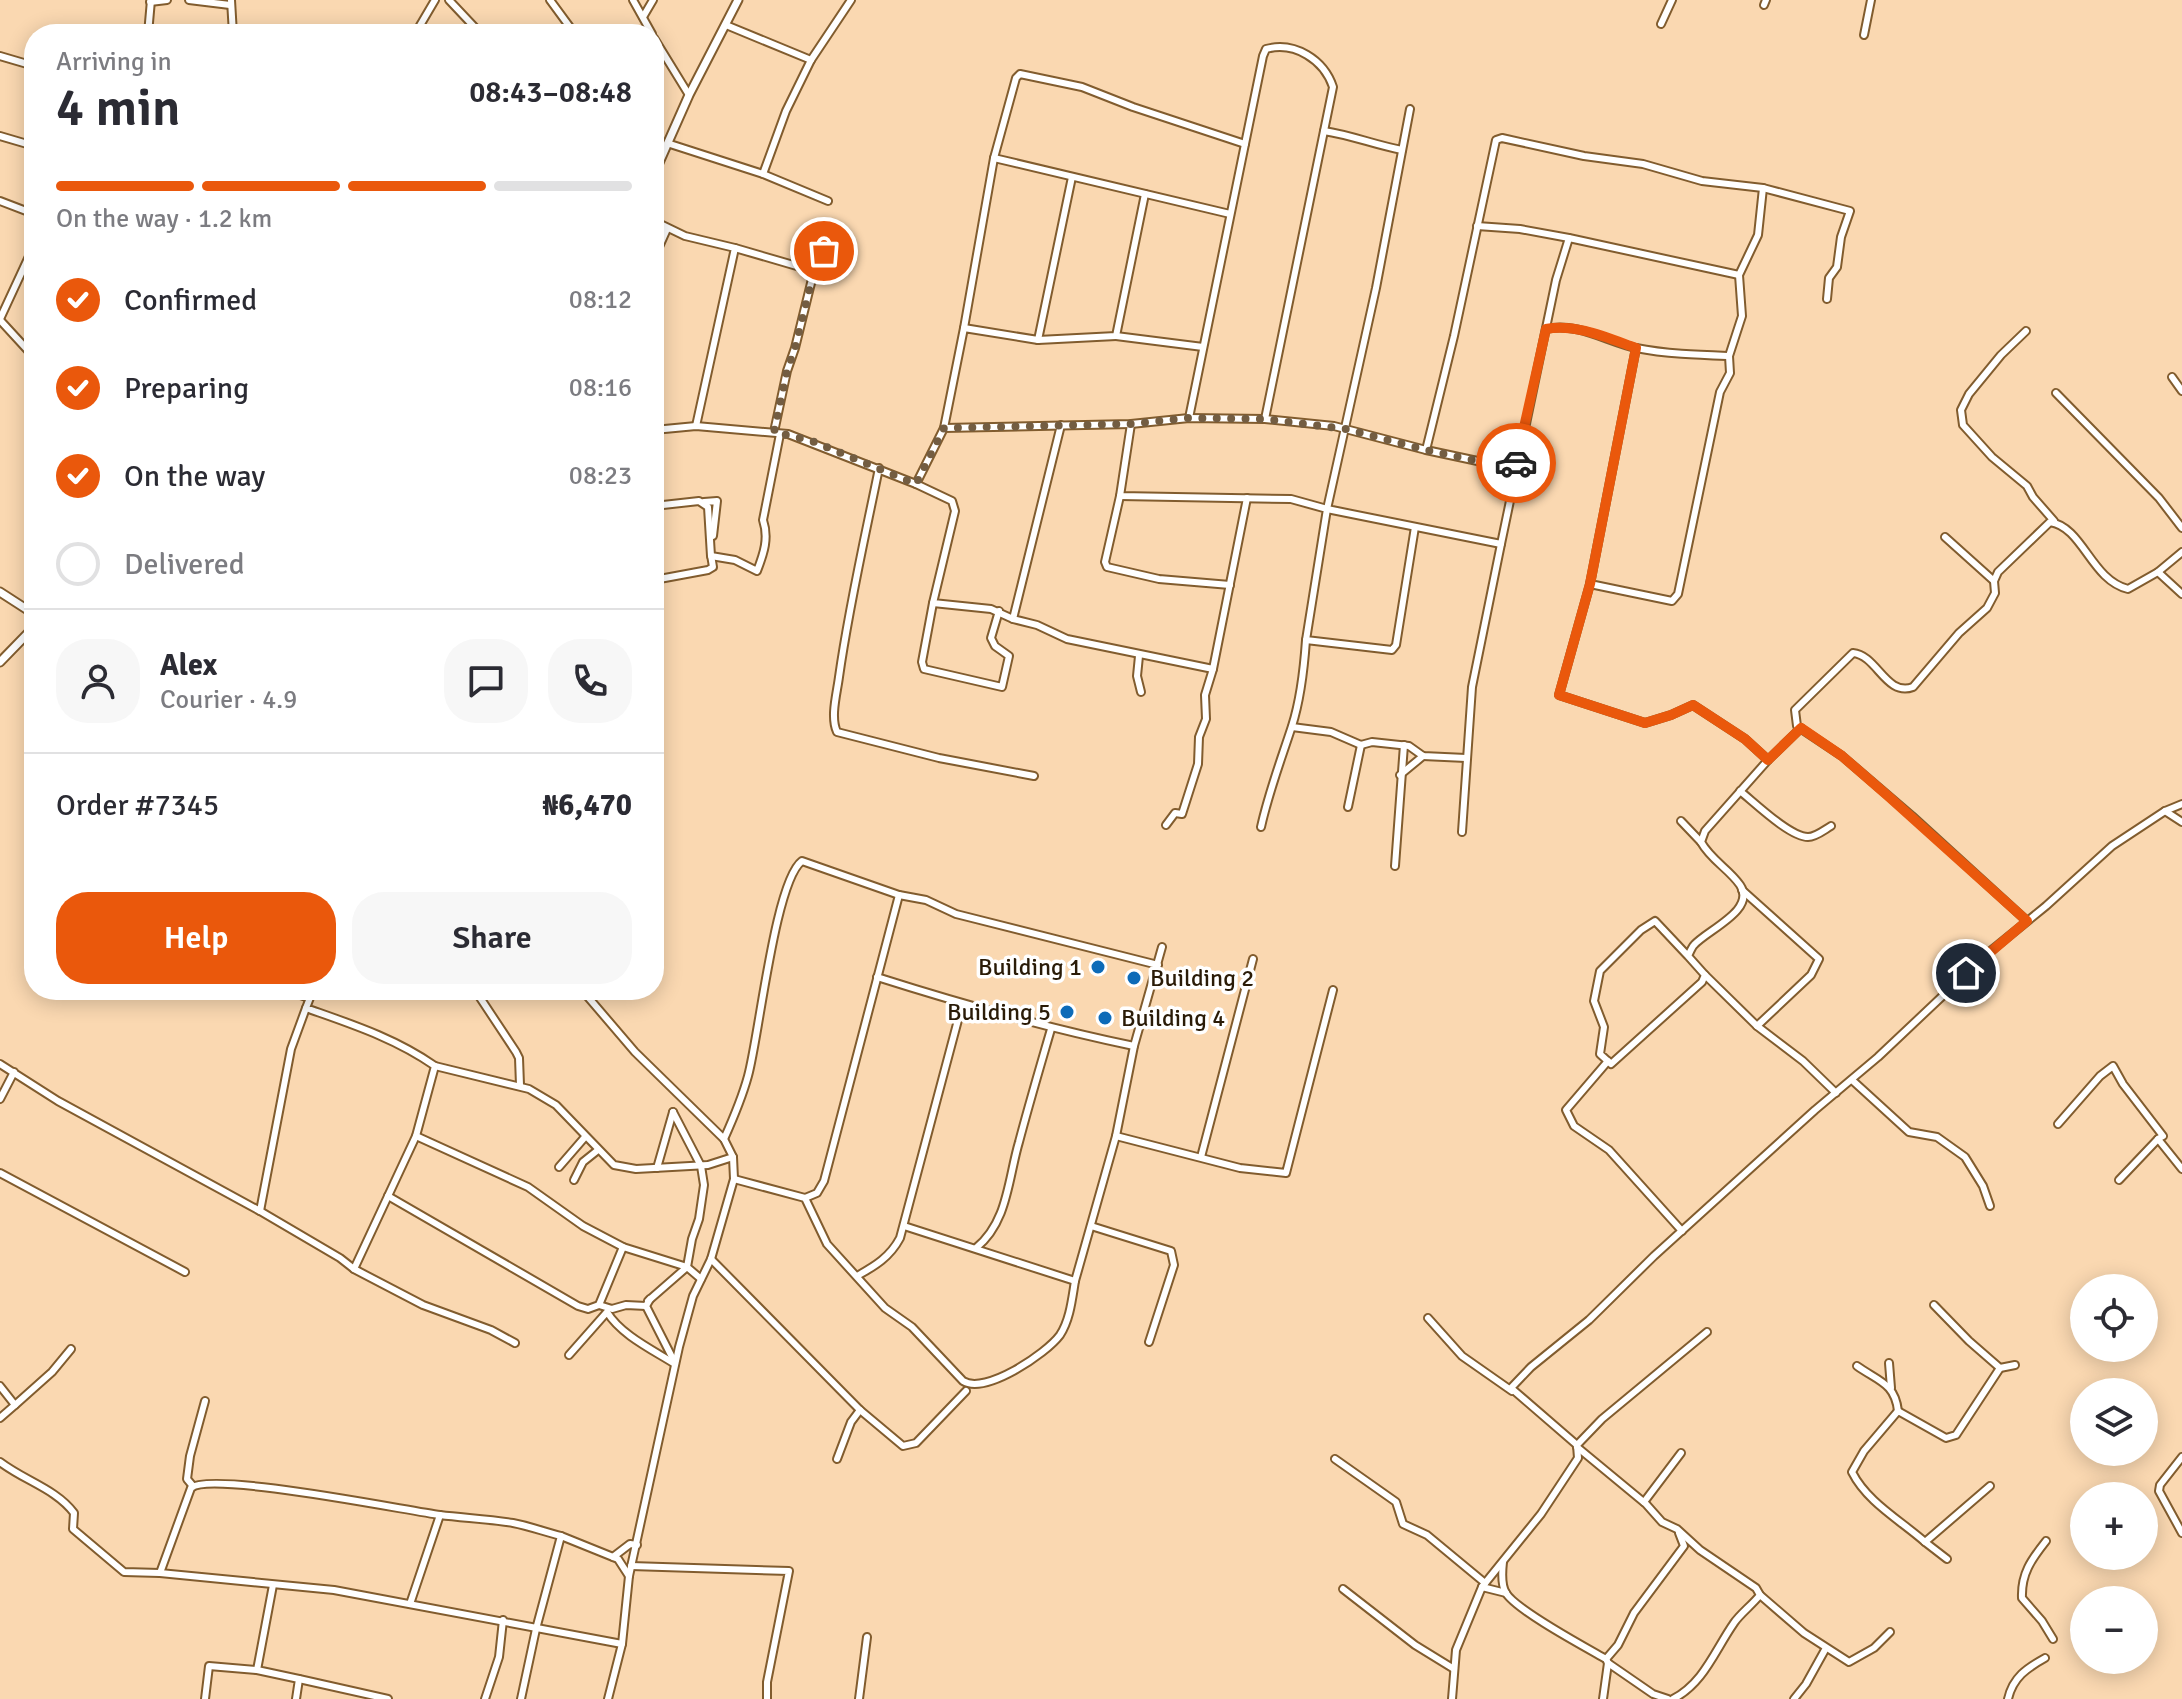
<!DOCTYPE html>
<meta charset="utf-8">
<style>
:root{--surface:#fff;--page:#f7f7f7;--text:#2b2b33;--muted:#7c7c81;--line:#e1e1e2;--accent:#ea580c}
body{margin:0;font-family:Signika,sans-serif;background:var(--page);color:var(--text);height:100vh;display:flex;flex-direction:column;font-size:30px;white-space:nowrap}
*{box-sizing:border-box;margin:0}
p{font-size:26px;color:var(--muted)}
.icon{flex:none;width:44px;height:44px;fill:none;stroke:currentColor;stroke-width:2;stroke-linecap:round;stroke-linejoin:round}
.map{position:relative;flex:1;overflow:hidden}
.side{position:absolute;left:24px;top:24px;width:640px;height:976px;display:flex;flex-direction:column;background:var(--surface);border-radius:32px;box-shadow:0 4px 20px #0003}
.side>*{flex:none}
.tools{position:absolute;left:2070px;top:1274px;display:grid;gap:16px}
.tools a{display:grid;place-items:center;width:88px;height:88px;border-radius:50%;background:var(--surface);box-shadow:0 4px 20px #0003;font-size:40px}
.pin{position:absolute;display:grid;place-items:center;width:68px;height:68px;color:#fff;margin:-34px;border:4px solid #fff;border-radius:50%;box-shadow:0 2px 8px #0007}
.courier{position:absolute;display:grid;place-items:center;width:80px;height:80px;margin:-40px;border:6px solid #ea580c;border-radius:50%;background:#fff;color:#222;box-shadow:0 2px 10px #0007}
.headline em{font-style:normal;font-weight:600}
.headline div{display:flex;flex-direction:column-reverse}
.headline{display:flex;align-items:center;justify-content:space-between;height:136px;padding:0 32px}
h1{font-size:52px;font-weight:600;line-height:60px}
.bar{display:grid;grid-template-columns:repeat(4,1fr);gap:12px 8px;align-content:center;height:96px;padding:0 32px}
.bar i{height:10px;border-radius:6px;background:var(--line)}
.bar .current{background:var(--accent)}
.bar p{grid-column:span 4}
.line{display:flex;align-items:center;gap:20px;padding:0 32px;border-top:2px solid var(--line)}
.line div{flex:1}
.round{display:grid;place-items:center;flex:none;width:84px;height:84px;border-radius:32px;background:var(--page)}
ol{padding:0 32px;list-style:none}
li{display:flex;align-items:center;gap:24px;height:88px}
li p{margin-inline-start:auto}
li .icon{padding:8px;border-radius:50%;background:var(--accent);color:#fff;stroke-width:4}
li:last-child{color:var(--muted)}
li i{width:44px;height:44px;border:4px solid var(--line);border-radius:50%}
.cta{display:flex;gap:16px;margin-top:auto;padding:16px 32px}
.cta a{flex:1;height:92px;border-radius:32px;background:var(--accent);color:#fff;font-size:32px;font-weight:600;line-height:92px;text-align:center}
.cta a+a{background:var(--page);color:var(--text)}
.map>svg:first-child{display:block}
</style>
<div class="map">
<svg width="2182" height="1699" viewBox="0 0 2182 1699">
<rect width="100%" height="100%" fill="#fad8b1"/>
<g fill="none" stroke-linecap="round" stroke-linejoin="round">
<g stroke="#815c2e" stroke-width="10">
<g id="minor">
<path d="M 189,0 L 230,5"/>
<path d="M 231,0 L 233,34"/>
<path d="M 449,0 L 481,34"/>
<path d="M 550,0 L 575,34"/>
<path d="M 633,0 L 652,34"/>
<path d="M 150,2 L 167,0"/>
<path d="M 1764,5 L 1766,0"/>
<path d="M 643,17 L 653,0"/>
<path d="M 1661,24 L 1672,0"/>
<path d="M 726,25 L 811,60"/>
<path d="M 148,34 L 151,0"/>
<path d="M 415,34 L 435,0"/>
<path d="M 1864,35 L 1871,0"/>
<path d="M 654,38 L 689,95"/>
<path d="M 0,56 L 34,66"/>
<path d="M 1410,109 L 1376,288 L 1327,509 L 1501,544 L 1556,280 L 1569,238"/>
<path d="M 1324,131 C 1351,135 1375,145 1402,150"/>
<path d="M 0,136 L 34,146"/>
<path d="M 670,144 L 763,174 L 786,111 L 811,60 L 851,0"/>
<path d="M 994,158 L 1230,214"/>
<path d="M 763,174 L 828,201"/>
<path d="M 1763,188 L 1850,211 L 1841,237 L 1837,267 L 1829,278 L 1827,299"/>
<path d="M 0,201 L 34,214"/>
<path d="M 654,221 L 685,236 L 735,248 L 696,426"/>
<path d="M 1477,226 L 1520,229 L 1569,238 L 1739,275"/>
<path d="M 735,248 L 807,269 L 813,275 L 795,348 L 787,371 L 774,432"/>
<path d="M 654,258 L 667,229"/>
<path d="M 813,275 L 821,267 L 826,245"/>
<path d="M 0,319 L 31,252 L 34,232"/>
<path d="M 0,320 L 34,357"/>
<path d="M 964,328 L 994,158 L 1016,78 L 1020,74 L 1082,87 L 1133,107 L 1245,144"/>
<path d="M 1546,329 C 1577,322 1606,341 1636,348 C 1666,354 1699,355 1729,356"/>
<path d="M 2026,331 L 2001,355 L 1969,394 L 1961,410 L 1963,425 L 1992,457 L 2027,486 L 2033,497 L 2054,521"/>
<path d="M 1116,336 L 1203,347"/>
<path d="M 1038,340 L 1072,177"/>
<path d="M 1636,348 L 1590,584 L 1559,695 L 1645,723 L 1671,715 L 1693,705 L 1745,739 L 1768,760 L 1801,728"/>
<path d="M 2172,377 L 2182,391"/>
<path d="M 2056,393 L 2159,498 L 2182,528"/>
<path d="M 1189,418 L 1263,56 L 1266,49 C 1295,41 1324,60 1333,87 L 1265,419"/>
<path d="M 1131,424 L 1120,496 L 1291,499 L 1327,509 L 1306,640 L 1392,650 L 1396,645 L 1415,527"/>
<path d="M 1061,425 L 1013,619 L 1037,625 L 1067,639 L 1213,669 L 1247,498"/>
<path d="M 944,428 L 964,328 L 1038,340 L 1116,336 L 1145,194"/>
<path d="M 654,430 L 696,426 L 788,434 L 916,484 L 944,428 L 1131,424 L 1189,418 L 1265,419 L 1334,426 L 1426,450 L 1515,469"/>
<path d="M 1426,450 L 1454,336 L 1496,140 L 1502,138 L 1584,156 L 1643,164 L 1702,181 L 1763,188 L 1758,235 L 1739,275 L 1742,316 L 1729,356 L 1730,373 L 1720,392 L 1678,594 L 1672,601 L 1590,584"/>
<path d="M 879,468 C 865,537 849,606 839,677 C 837,693 830,717 837,732 L 939,758 L 1034,776"/>
<path d="M 916,484 L 952,501 L 955,511 L 933,603 L 991,609 L 1013,619"/>
<path d="M 1120,496 L 1105,562 L 1107,567 L 1159,579 L 1230,585"/>
<path d="M 704,502 L 717,501 L 713,536"/>
<path d="M 654,506 L 699,501 L 708,507 L 711,556 L 735,560 L 757,571 C 764,553 769,538 763,520 L 780,434"/>
<path d="M 1945,537 L 1994,581"/>
<path d="M 2158,572 L 2182,552"/>
<path d="M 654,580 L 708,570 L 713,567 L 711,555"/>
<path d="M 933,603 L 922,662 L 924,669 L 1002,687 L 1009,656 L 995,646 L 991,638 L 999,611"/>
<path d="M 1139,656 L 1137,676 L 1141,692"/>
<path d="M 1292,727 L 1331,732 L 1361,745 L 1372,742 L 1409,746 L 1423,756 L 1466,758"/>
<path d="M 1400,775 L 1423,756"/>
<path d="M 1740,791 C 1755,803 1790,837 1808,837 C 1816,837 1824,830 1831,826"/>
<path d="M 1348,807 L 1361,745"/>
<path d="M 2165,811 L 2182,822"/>
<path d="M 1681,821 L 1701,842"/>
<path d="M 1166,825 L 1175,813 L 1182,814 L 1198,764 L 1199,737 L 1206,719 L 1205,695 L 1213,669"/>
<path d="M 1261,827 C 1269,791 1281,760 1292,726 C 1301,698 1304,669 1306,640"/>
<path d="M 1462,832 L 1472,687 L 1501,544"/>
<path d="M 1395,866 L 1404,745"/>
<path d="M 2027,921 L 1912,816 L 1842,756 L 1797,726 L 1795,710 L 1853,653 C 1877,655 1886,697 1913,687 L 1959,633 L 1987,608 L 1995,593 L 1994,581 L 1998,572 L 2050,522 C 2083,527 2091,580 2128,589 L 2158,572 L 2182,594"/>
<path d="M 1688,956 L 1655,921 L 1641,930 L 1600,971 L 1594,1001 L 1604,1027 L 1600,1054 L 1611,1064 L 1702,982 L 1705,975 L 1688,956 C 1689,954 1692,947 1694,945 C 1707,930 1757,910 1740,885 C 1729,869 1711,860 1701,842 L 1705,831 L 1768,760"/>
<path d="M 1705,975 L 1757,1026 L 1811,975 L 1819,959 L 1742,890"/>
<path d="M 877,977 C 962,1004 1047,1028 1134,1046"/>
<path d="M 286,990 L 309,998"/>
<path d="M 475,990 L 516,1052 L 519,1058 L 520,1085"/>
<path d="M 582,990 L 635,1052 L 724,1139 L 733,1157 L 734,1179 L 711,1259 L 693,1296 L 679,1347 L 629,1576 L 622,1644 L 608,1699"/>
<path d="M 1757,1026 L 1803,1061 L 1836,1093"/>
<path d="M 1608,1061 L 1566,1110 L 1574,1126 L 1609,1150 L 1682,1231"/>
<path d="M 0,1064 L 58,1101 L 260,1211 L 340,1258 L 354,1269 L 416,1136 L 435,1066 C 395,1038 351,1024 306,1008 L 313,990"/>
<path d="M 435,1066 L 529,1089 L 556,1105 L 614,1165 L 636,1169 L 708,1165 L 733,1157"/>
<path d="M 1852,1080 L 1909,1132 L 1937,1137 L 1965,1157 L 1983,1186 L 1990,1206"/>
<path d="M 0,1099 L 14,1072"/>
<path d="M 673,1112 L 701,1166 L 704,1185 L 699,1219 L 692,1239 L 687,1267 L 701,1279"/>
<path d="M 2058,1124 L 2100,1076 L 2113,1066 L 2123,1084 L 2163,1136 L 2158,1139 L 2182,1169"/>
<path d="M 1116,1136 L 1240,1168 L 1286,1173 L 1333,990"/>
<path d="M 724,1139 C 733,1119 742,1098 748,1076 C 759,1037 775,881 802,861 L 899,895 L 926,900 L 956,914 L 1158,965"/>
<path d="M 1201,1157 L 1253,959"/>
<path d="M 559,1167 L 585,1137"/>
<path d="M 657,1168 L 673,1112"/>
<path d="M 0,1173 L 185,1272"/>
<path d="M 734,1179 L 805,1198 L 827,1244 L 885,1308 L 912,1327 L 963,1381 C 985,1395 1046,1354 1060,1335 C 1070,1320 1072,1299 1075,1281 L 1116,1136 L 1134,1046 L 1162,947"/>
<path d="M 574,1180 L 583,1162 L 598,1150"/>
<path d="M 2119,1180 L 2158,1139"/>
<path d="M 388,1196 L 578,1306 L 588,1309 L 599,1305 L 623,1247 L 583,1226 L 528,1187 L 416,1136"/>
<path d="M 805,1198 L 817,1193 L 824,1181 L 899,895"/>
<path d="M 260,1211 L 291,1049 L 306,1008"/>
<path d="M 904,1226 L 1075,1281"/>
<path d="M 1091,1226 L 1171,1251 L 1174,1265 L 1149,1342"/>
<path d="M 623,1247 L 687,1267 L 648,1301"/>
<path d="M 976,1248 C 1008,1222 1008,1179 1019,1142 C 1029,1104 1040,1067 1051,1029"/>
<path d="M 711,1259 L 860,1410 L 903,1446 L 916,1443 L 966,1391"/>
<path d="M 354,1269 L 423,1305 L 491,1330 L 515,1343"/>
<path d="M 857,1276 C 875,1266 890,1257 900,1238 L 962,1005"/>
<path d="M 650,1299 L 646,1306 L 674,1361"/>
<path d="M 599,1305 L 612,1309 L 626,1305 L 646,1306"/>
<path d="M 1934,1305 L 1969,1341 L 2000,1368 L 2015,1365"/>
<path d="M 1428,1318 L 1462,1356 L 1512,1391"/>
<path d="M 569,1355 L 607,1312 C 621,1335 653,1350 675,1364"/>
<path d="M 1889,1363 L 1891,1388"/>
<path d="M 1857,1366 C 1878,1381 1895,1383 1898,1411"/>
<path d="M 0,1386 L 15,1405 L 0,1418"/>
<path d="M 15,1405 L 52,1372 L 71,1349"/>
<path d="M 1577,1445 L 1602,1419 L 1707,1332"/>
<path d="M 1577,1447 L 1646,1504 L 1662,1522 L 1677,1529 L 1700,1550 L 1756,1588 L 1760,1595 L 1804,1633 L 1849,1662 L 1874,1648 L 1890,1632"/>
<path d="M 2182,1457 L 2160,1485 L 2159,1491 L 2182,1533"/>
<path d="M 837,1459 L 851,1422 L 860,1410"/>
<path d="M 1335,1459 L 1396,1502 L 1403,1524 L 1427,1535 L 1485,1583"/>
<path d="M 0,1462 C 25,1481 56,1489 74,1513 L 73,1529 L 124,1572 L 160,1573 L 334,1590 L 622,1644"/>
<path d="M 192,1485 L 187,1479 L 190,1456 L 205,1401"/>
<path d="M 1644,1502 L 1681,1453"/>
<path d="M 561,1536 L 618,1559 L 629,1576"/>
<path d="M 2046,1541 C 2031,1560 2021,1574 2022,1598 L 2042,1621 L 2053,1639"/>
<path d="M 1925,1542 C 1900,1520 1867,1502 1852,1472 L 1864,1451 L 1898,1411 L 1946,1438 L 1956,1435 L 2000,1368"/>
<path d="M 613,1557 L 630,1544 L 637,1545"/>
<path d="M 1947,1559 L 1925,1542 L 1990,1486"/>
<path d="M 1503,1562 C 1502,1571 1501,1585 1506,1593 C 1516,1610 1585,1647 1606,1659 L 1608,1663 L 1603,1699"/>
<path d="M 631,1566 L 789,1571 L 767,1682 L 767,1699"/>
<path d="M 160,1573 L 191,1488 C 210,1471 403,1510 440,1515 C 464,1518 489,1519 513,1523 C 529,1526 545,1532 561,1536 L 536,1629 L 521,1699"/>
<path d="M 273,1585 L 257,1670 L 299,1679 L 296,1699"/>
<path d="M 1482,1587 L 1506,1593"/>
<path d="M 1343,1589 L 1415,1645 L 1454,1669"/>
<path d="M 410,1604 L 440,1515"/>
<path d="M 1606,1659 L 1618,1645 L 1634,1613 L 1684,1546 L 1679,1533"/>
<path d="M 1608,1663 L 1653,1694 L 1668,1699"/>
<path d="M 299,1679 L 388,1699"/>
<path d="M 205,1699 L 209,1666 L 257,1670"/>
<path d="M 485,1699 L 499,1657 L 503,1620"/>
<path d="M 859,1699 L 867,1637"/>
<path d="M 1452,1699 L 1456,1650 L 1482,1587 L 1541,1514 L 1578,1458 L 1577,1445 L 1511,1388 L 1531,1367 L 1589,1320 L 1654,1256 L 1815,1110 L 1878,1057 L 1987,954 L 2046,906 L 2112,846 L 2165,811 L 2182,804"/>
<path d="M 1673,1699 C 1704,1683 1715,1650 1734,1623 C 1739,1615 1752,1605 1760,1595"/>
<path d="M 1794,1699 L 1806,1684 L 1826,1648"/>
<path d="M 2008,1699 C 2013,1677 2027,1668 2045,1658"/>
</g>
</g>
<g stroke="#815c2e" stroke-width="11">
<g id="tertiary">
<path d="M 654,174 L 689,95 L 738,0"/>
<path d="M 0,592 L 34,614"/>
<path d="M 0,662 L 34,627"/>
</g>
</g>
<use href="#minor" stroke="#fff" stroke-width="6"/>
<use href="#tertiary" stroke="#fff" stroke-width="7"/>
</g>
<g fill="none" stroke-linecap="round" stroke-linejoin="round">
<path stroke="#735d42" stroke-width="8" stroke-dasharray="0 14.4" d="M 824,251 L 821,267 L 813,275 L 795,348 L 787,371 L 774,432 L 812,441 L 916,484 L 944,428 L 1131,424 L 1189,418 L 1265,419 L 1346,429 L 1426,450 L 1515,469 L 1516,463"/>
<path stroke="#ea580c" stroke-width="10" d="M 1516,463 L 1546,329 C 1575,323 1608,338 1636,348 L 1590,584 L 1559,695 L 1645,723 L 1671,715 L 1693,705 L 1745,739 L 1768,760 L 1801,728 L 1842,756 L 1888,796 L 2027,921 L 1966,973"/>
</g>
<g fill="#0d6bb8" stroke="#fff" stroke-width="3">
<circle cx="1098" cy="967" r="8"/>
<circle cx="1134" cy="978" r="8"/>
<circle cx="1067" cy="1012" r="8"/>
<circle cx="1105" cy="1018" r="8"/>
</g>
<g text-anchor="middle" dominant-baseline="central" stroke-width="7" stroke-linejoin="round" paint-order="stroke">
<g font-size="24" fill="#2a1b07" stroke="#fff" text-anchor="end">
<text x="1082" y="967">Building 1</text>
<text x="1150" y="978" text-anchor="start">Building 2</text>
<text x="1051" y="1012">Building 5</text>
<text x="1121" y="1018" text-anchor="start">Building 4</text>
</g>
</g>
</svg>
<div class="tools">
<a><svg class="icon" aria-label="locate" viewBox="0 0 24 24"><circle cx="12" cy="12" r="6"/><path d="M12 2v4M12 18v4M2 12h4M18 12h4"/></svg></a>
<a><svg class="icon" aria-label="layers" viewBox="0 0 24 24"><path d="M12 4l9 5-9 5-9-5zM3 14l9 5 9-5"/></svg></a>
<a>+</a>
<a>−</a>
</div>
<div class="pin" style="left:824px;top:251px;background:#ea580c"><svg class="icon" aria-label="bag" viewBox="0 0 24 24"><path d="M5 8h14l-1 12H6zM9 8a3 3 0 0 1 6 0"/></svg></div>
<div class="pin" style="left:1966px;top:973px;background:#1f2937"><svg class="icon" aria-label="home" viewBox="0 0 24 24"><path d="M3 11l9-7 9 7M6 9v11h12V9"/></svg></div>
<div class="courier" style="left:1516px;top:463px"><svg class="icon" aria-label="car" viewBox="0 0 24 24"><path d="M5 17H2v-5l4-1 3-4h7l3 4 3 1v5h-3M9 17h6M6 11h13"/><circle cx="7" cy="17" r="2"/><circle cx="17" cy="17" r="2"/></svg></div>
<section class="side">
<div class="headline"><div><h1>4 min</h1><p>Arriving in</p></div><em>08:43–08:48</em></div>
<div class="bar"><i class="current"></i><i class="current"></i><i class="current"></i><i></i><p>On the way · 1.2 km</p></div>
<ol>
<li><svg class="icon" aria-label="check" viewBox="0 0 24 24"><path d="M5 12l5 5 9-10"/></svg>Confirmed<p>08:12</p></li>
<li><svg class="icon" aria-label="check" viewBox="0 0 24 24"><path d="M5 12l5 5 9-10"/></svg>Preparing<p>08:16</p></li>
<li><svg class="icon" aria-label="check" viewBox="0 0 24 24"><path d="M5 12l5 5 9-10"/></svg>On the way<p>08:23</p></li>
<li><i></i>Delivered</li>
</ol>
<div class="line" style="height:144px"><a class="round"><svg class="icon" aria-label="person" viewBox="0 0 24 24"><circle cx="12" cy="8" r="4"/><path d="M4 21q1-7 8-7t8 7"/></svg></a><div><b>Alex</b><p>Courier · 4.9</p></div><a class="round"><svg class="icon" aria-label="chat" viewBox="0 0 24 24"><path d="M4 5h16v11H9l-5 4z"/></svg></a><a class="round"><svg class="icon" aria-label="phone" viewBox="0 0 24 24"><path d="M5 4h4l2 5-3 2q2 4 5 5l2-3 5 2v4C11 20 4 13 5 4z"/></svg></a></div>
<div class="line" style="height:104px"><div>Order #7345</div><b>₦6,470</b></div>
<div class="cta"><a>Help</a><a>Share</a></div>
</section>
</div>
